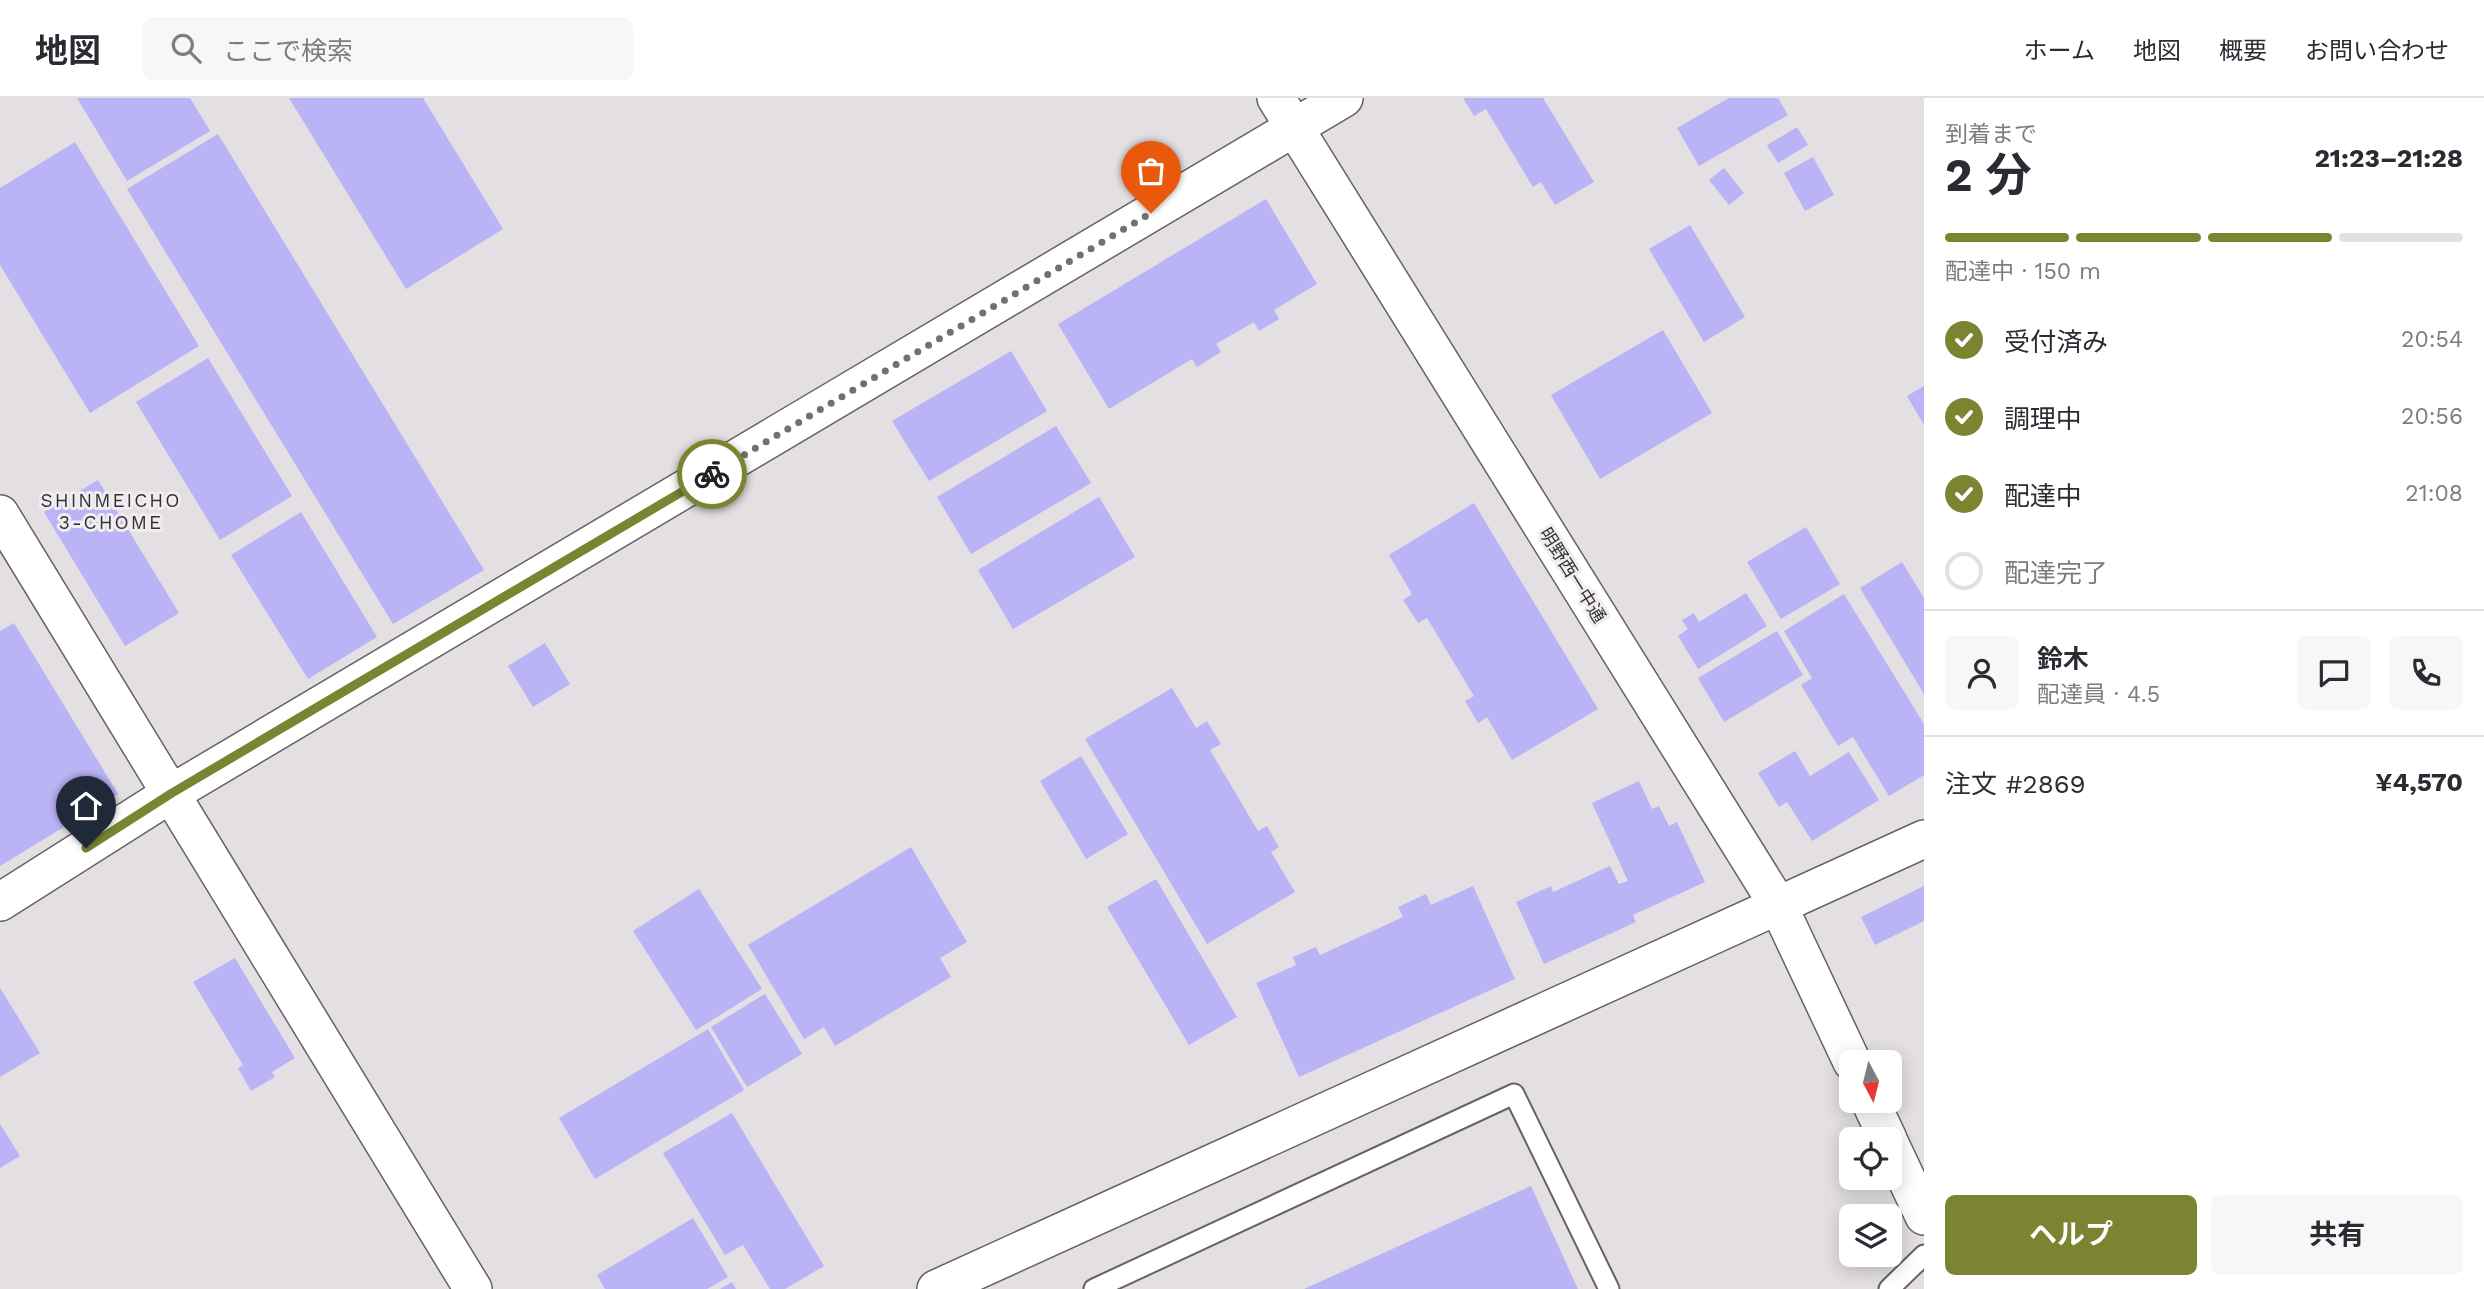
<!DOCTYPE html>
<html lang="ja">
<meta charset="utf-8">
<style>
:root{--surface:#fff;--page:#f7f7f7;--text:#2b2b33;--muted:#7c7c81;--line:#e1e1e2;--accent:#7b8431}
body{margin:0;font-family:"Work Sans","Noto Sans JP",sans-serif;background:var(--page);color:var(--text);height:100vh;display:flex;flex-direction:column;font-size:26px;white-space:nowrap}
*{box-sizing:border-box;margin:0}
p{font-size:23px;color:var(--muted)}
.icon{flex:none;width:38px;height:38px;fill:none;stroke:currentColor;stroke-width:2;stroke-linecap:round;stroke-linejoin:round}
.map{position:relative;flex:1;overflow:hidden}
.drawer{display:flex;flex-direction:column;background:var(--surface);width:560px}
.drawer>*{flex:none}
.needle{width:46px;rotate:173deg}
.fabs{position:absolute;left:1839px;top:952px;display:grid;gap:14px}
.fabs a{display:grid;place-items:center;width:63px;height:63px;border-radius:10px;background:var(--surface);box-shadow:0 4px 18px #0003;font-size:35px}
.pin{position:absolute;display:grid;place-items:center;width:60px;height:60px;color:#fff;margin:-72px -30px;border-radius:50% 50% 50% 0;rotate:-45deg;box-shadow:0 0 7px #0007}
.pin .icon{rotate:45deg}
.courier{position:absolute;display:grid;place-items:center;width:70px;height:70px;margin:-35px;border:5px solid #7b8431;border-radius:50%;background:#fff;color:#222;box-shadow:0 2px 9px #0007}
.overview em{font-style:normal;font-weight:700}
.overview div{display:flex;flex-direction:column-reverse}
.overview{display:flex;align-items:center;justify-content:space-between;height:119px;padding:0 21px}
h1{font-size:46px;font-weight:700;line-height:52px}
.bar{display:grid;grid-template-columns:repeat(4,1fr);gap:10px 7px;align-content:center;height:84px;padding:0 21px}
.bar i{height:9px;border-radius:5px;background:var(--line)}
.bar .active{background:var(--accent)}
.bar p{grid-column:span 4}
.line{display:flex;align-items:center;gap:18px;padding:0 21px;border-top:2px solid var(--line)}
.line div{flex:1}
.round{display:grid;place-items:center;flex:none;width:74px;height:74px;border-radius:10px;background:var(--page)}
ol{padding:0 21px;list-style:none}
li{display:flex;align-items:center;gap:21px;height:77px}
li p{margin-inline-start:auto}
li .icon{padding:7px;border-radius:50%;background:var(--accent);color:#fff;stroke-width:4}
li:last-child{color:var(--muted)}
li i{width:38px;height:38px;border:4px solid var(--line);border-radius:50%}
.primary-button{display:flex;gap:14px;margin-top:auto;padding:14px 21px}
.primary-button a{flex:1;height:80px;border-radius:10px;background:var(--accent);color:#fff;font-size:28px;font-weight:700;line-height:80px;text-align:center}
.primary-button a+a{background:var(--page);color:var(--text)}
header{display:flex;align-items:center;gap:42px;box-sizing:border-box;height:98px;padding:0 35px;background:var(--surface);border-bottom:2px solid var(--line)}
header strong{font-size:33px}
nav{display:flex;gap:38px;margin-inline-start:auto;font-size:24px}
.search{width:490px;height:63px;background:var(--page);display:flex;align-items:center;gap:18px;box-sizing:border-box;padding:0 24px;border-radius:10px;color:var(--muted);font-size:26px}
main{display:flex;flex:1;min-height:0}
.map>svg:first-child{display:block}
</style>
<header>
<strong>地図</strong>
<div class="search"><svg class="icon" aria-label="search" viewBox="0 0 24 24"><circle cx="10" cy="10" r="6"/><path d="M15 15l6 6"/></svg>ここで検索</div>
<nav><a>ホーム</a><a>地図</a><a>概要</a><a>お問い合わせ</a></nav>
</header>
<main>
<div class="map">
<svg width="1924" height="1191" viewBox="0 0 1924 1191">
<rect width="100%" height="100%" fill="#e3dfe2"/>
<g fill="#bab4f6">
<path d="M 77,0 L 190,0 L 210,33 L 127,83 Z"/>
<path d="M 289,0 L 423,0 L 503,131 L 406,191 Z"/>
<path d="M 1463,0 L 1543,0 L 1594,84 L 1555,107 L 1541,84 L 1533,89 L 1486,11 L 1474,18 Z"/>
<path d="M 1729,0 L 1778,0 L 1788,17 L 1699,68 L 1677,30 Z"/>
<path d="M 1797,29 L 1808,47 L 1778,65 L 1767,47 Z"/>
<path d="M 218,36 L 484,472 L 393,526 L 127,91 Z"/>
<path d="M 75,44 L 199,248 L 90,315 L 0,167 L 0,90 Z"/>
<path d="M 1813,59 L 1834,97 L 1805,113 L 1784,75 Z"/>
<path d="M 1724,70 L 1744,95 L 1729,107 L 1709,82 Z"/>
<path d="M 1266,101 L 1317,186 L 1274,212 L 1279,221 L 1259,233 L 1254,224 L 1216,246 L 1221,254 L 1197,269 L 1192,261 L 1109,311 L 1058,226 Z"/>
<path d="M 1690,127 L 1745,219 L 1704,244 L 1649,151 Z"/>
<path d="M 1663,232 L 1712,315 L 1600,381 L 1551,297 Z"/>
<path d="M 1011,253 L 1047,313 L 929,383 L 892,323 Z"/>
<path d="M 208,260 L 292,398 L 220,442 L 136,304 Z"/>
<path d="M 1924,288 L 1924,327 L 1907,298 Z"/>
<path d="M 1056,328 L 1091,385 L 971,456 L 937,399 Z"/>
<path d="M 98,382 L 179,515 L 125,548 L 44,414 Z"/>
<path d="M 1099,399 L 1135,459 L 1013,531 L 978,472 Z"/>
<path d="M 1474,405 L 1598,611 L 1512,662 L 1487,619 L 1478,625 L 1465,603 L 1474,598 L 1427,520 L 1418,525 L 1403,502 L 1412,496 L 1389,457 Z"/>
<path d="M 301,414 L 377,539 L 308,581 L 231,457 Z"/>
<path d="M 1806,429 L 1840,486 L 1781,521 L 1747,464 Z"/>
<path d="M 1902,464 L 1924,500 L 1924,596 L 1860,490 Z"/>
<path d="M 1746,495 L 1767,528 L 1698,571 L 1678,538 L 1688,531 L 1682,522 L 1694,515 L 1699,524 Z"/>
<path d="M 1844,496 L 1924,626 L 1924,677 L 1889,698 L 1853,639 L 1838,648 L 1801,587 L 1812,580 L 1784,533 Z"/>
<path d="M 14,525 L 118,696 L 0,768 L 0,533 Z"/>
<path d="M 1777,533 L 1803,577 L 1724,624 L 1698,580 Z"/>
<path d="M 545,545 L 570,586 L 533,609 L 508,568 Z"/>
<path d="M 1172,590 L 1196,630 L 1207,623 L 1221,646 L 1210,652 L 1258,733 L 1267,728 L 1279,749 L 1271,754 L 1295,794 L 1207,846 L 1085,641 Z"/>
<path d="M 1795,653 L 1810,678 L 1849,654 L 1879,702 L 1812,743 L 1787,704 L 1779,709 L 1758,675 Z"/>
<path d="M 1081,658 L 1128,736 L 1086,761 L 1040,683 Z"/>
<path d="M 1639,683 L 1652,711 L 1659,708 L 1669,728 L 1677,724 L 1705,784 L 1633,817 L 1636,824 L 1544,866 L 1516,804 L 1551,788 L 1553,794 L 1610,768 L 1619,786 L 1628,783 L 1592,705 Z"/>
<path d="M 911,749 L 967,844 L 940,860 L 951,879 L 835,948 L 824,929 L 804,941 L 748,847 Z"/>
<path d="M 1156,781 L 1237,919 L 1189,947 L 1107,809 Z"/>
<path d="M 1473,788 L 1515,881 L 1299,979 L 1256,885 L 1296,867 L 1293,859 L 1316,849 L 1320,857 L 1403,819 L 1398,809 L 1426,796 L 1431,807 Z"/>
<path d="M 1924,788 L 1924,823 L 1875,847 L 1861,819 Z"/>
<path d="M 699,791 L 762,891 L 696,932 L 633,833 Z"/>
<path d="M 235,860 L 295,960 L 272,974 L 275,979 L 251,993 L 238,970 L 243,967 L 193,884 Z"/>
<path d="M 0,890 L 40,955 L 0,979 Z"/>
<path d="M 765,896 L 802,956 L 747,989 L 711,929 Z"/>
<path d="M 708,931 L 744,992 L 595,1081 L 559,1020 Z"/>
<path d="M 732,1015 L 824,1168 L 785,1191 L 770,1191 L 743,1147 L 725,1157 L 663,1055 Z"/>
<path d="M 0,1026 L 20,1058 L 0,1070 Z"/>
<path d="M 1531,1088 L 1578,1191 L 1304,1191 Z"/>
<path d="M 693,1120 L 728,1179 L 707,1191 L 605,1191 L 597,1177 Z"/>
<path d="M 732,1184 L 736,1191 L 720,1191 Z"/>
</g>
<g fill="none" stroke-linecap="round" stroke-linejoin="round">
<g stroke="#656264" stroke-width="23">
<g id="lane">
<path d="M 1094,1191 L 1514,996 L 1609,1191"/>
<path d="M 1889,1191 L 1924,1157"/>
</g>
</g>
<g stroke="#656264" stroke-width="40">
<g id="street">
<path d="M 1276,0 L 1778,807 L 1852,964"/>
<path d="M 0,416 L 473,1191"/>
<path d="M 0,804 L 172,695 L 1344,0"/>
<path d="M 1870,1003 L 1888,1041"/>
<path d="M 1890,1046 L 1924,1118"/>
<path d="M 936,1191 L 1924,741"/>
</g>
</g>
<use href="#lane" stroke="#fff" stroke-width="19"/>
<use href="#street" stroke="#fff" stroke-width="37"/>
</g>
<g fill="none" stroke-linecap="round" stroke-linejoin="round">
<path stroke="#737072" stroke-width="7" stroke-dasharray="0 12.6" d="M 712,376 L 1151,115"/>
<path stroke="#7b8431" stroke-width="9" d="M 86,750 L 172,695 L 712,376"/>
</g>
<g text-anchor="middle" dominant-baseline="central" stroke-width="6" stroke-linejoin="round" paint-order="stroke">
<g font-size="18" fill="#363536" stroke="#f0ecf0">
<text transform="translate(1573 477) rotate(58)">明野西一中通</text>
</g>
<g font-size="19" letter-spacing="2" fill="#353234" stroke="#f0ecf0">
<text x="111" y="402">SHINMEICHO<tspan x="111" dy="22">3-CHOME</tspan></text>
</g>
</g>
</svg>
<div class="fabs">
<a><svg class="needle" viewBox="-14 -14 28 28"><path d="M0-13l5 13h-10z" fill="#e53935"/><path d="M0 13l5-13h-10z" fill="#7c7c81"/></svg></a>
<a><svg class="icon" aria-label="locate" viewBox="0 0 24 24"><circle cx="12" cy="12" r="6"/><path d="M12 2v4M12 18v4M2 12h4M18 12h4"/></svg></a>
<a><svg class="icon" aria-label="layers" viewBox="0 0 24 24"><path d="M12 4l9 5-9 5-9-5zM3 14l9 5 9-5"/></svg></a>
</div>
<div class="pin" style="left:1151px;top:115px;background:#ea580c"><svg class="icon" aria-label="bag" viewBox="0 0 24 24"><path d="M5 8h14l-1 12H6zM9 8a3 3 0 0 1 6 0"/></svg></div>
<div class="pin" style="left:86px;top:750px;background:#1f2937"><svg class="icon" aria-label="home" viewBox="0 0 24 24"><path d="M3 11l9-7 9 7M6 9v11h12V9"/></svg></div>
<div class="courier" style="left:712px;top:376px"><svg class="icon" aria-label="bike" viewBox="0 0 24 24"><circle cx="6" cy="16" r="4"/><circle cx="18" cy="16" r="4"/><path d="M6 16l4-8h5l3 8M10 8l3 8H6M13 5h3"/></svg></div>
</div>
<section class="drawer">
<div class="overview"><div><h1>2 分</h1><p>到着まで</p></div><em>21:23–21:28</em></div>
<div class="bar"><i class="active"></i><i class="active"></i><i class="active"></i><i></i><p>配達中 · 150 m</p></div>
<ol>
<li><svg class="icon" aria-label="check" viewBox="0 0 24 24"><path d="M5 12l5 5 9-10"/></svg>受付済み<p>20:54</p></li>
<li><svg class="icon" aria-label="check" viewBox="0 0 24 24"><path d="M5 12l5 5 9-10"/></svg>調理中<p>20:56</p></li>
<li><svg class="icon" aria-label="check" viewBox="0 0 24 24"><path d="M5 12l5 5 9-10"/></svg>配達中<p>21:08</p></li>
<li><i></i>配達完了</li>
</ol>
<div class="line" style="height:126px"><a class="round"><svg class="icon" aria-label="person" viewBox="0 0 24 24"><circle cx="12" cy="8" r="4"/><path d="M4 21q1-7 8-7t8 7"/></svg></a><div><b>鈴木</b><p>配達員 · 4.5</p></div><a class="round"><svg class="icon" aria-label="chat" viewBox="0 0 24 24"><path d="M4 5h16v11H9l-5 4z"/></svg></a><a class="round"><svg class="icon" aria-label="phone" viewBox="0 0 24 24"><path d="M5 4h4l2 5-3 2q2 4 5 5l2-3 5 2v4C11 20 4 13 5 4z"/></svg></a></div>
<div class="line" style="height:91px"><div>注文 #2869</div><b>¥4,570</b></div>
<div class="primary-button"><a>ヘルプ</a><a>共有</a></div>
</section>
</main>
